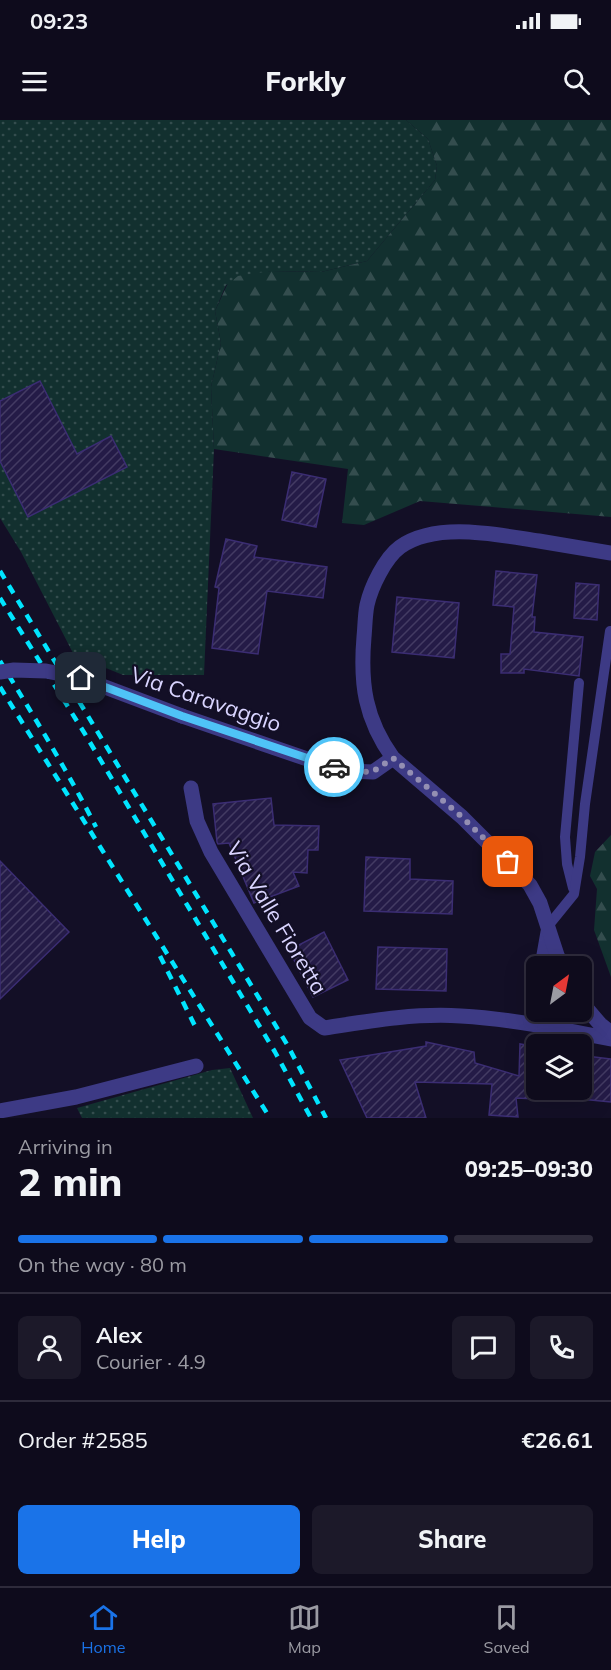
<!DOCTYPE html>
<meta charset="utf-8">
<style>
:root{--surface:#0e0b1c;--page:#1c1929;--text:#f1f3f6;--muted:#9b9ba3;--line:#2e2b3b;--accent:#1a73e8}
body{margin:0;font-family:Mulish,sans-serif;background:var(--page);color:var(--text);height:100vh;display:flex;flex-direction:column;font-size:22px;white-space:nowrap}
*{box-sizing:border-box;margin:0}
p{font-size:20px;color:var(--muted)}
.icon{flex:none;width:33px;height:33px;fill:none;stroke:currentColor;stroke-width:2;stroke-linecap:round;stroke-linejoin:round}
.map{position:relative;height:998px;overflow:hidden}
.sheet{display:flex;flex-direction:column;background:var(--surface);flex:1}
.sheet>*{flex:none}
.needle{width:39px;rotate:32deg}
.fabs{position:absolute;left:526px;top:836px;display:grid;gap:12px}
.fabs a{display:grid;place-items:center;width:66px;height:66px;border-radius:9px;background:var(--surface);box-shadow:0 6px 24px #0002,0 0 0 2px var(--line);font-size:30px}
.pin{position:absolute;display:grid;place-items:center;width:51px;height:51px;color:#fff;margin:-26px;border-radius:12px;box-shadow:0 3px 9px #0006}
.courier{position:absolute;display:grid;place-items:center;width:60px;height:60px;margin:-30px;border:4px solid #4fc3f7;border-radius:50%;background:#fff;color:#222;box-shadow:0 2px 8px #0007}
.summary em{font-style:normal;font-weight:800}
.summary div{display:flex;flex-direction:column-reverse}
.summary{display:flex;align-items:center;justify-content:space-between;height:102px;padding:0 18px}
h1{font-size:39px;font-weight:800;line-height:45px}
.bar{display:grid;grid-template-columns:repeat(4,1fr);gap:9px 6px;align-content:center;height:72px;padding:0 18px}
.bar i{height:8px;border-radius:4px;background:var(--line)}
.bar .on{background:var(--accent)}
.bar p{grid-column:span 4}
.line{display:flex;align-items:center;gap:15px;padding:0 18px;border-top:2px solid var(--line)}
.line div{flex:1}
.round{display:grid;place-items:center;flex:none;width:63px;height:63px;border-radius:9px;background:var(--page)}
.cta{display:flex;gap:12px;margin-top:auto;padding:12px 18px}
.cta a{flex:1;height:69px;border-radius:9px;background:var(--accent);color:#fff;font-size:24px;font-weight:800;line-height:69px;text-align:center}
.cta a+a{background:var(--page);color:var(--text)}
.status{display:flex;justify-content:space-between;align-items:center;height:42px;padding:0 30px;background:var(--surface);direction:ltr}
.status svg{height:16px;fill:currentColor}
header{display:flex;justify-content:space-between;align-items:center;height:78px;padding:0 18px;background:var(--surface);font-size:27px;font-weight:800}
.tab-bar{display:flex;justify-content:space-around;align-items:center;height:84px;border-top:2px solid var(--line);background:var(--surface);font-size:16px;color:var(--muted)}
.tab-bar a{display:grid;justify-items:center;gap:3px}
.tab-bar .on{color:var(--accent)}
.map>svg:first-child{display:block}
</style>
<div class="status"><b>09:23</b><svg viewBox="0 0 49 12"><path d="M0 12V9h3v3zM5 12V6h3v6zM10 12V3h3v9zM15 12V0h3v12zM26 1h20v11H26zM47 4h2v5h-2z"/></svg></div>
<header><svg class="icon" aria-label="menu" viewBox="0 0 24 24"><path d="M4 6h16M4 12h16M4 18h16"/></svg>Forkly<svg class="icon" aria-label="search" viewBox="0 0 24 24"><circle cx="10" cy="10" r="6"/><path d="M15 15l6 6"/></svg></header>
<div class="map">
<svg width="611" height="998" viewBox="0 0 611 998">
<defs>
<pattern id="grass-dots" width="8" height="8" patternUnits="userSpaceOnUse" patternTransform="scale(1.5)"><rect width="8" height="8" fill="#12302f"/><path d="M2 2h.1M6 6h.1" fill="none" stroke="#344d4e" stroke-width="1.8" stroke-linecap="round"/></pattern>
<pattern id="forest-firs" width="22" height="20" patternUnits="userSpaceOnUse" patternTransform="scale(1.5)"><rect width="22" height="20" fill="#12302f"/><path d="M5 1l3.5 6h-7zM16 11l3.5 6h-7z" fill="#344d4e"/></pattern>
<pattern id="building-hatch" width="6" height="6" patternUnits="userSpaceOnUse" patternTransform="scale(1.5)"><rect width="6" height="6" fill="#241b47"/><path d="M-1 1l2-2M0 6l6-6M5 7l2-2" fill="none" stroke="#433b63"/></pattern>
</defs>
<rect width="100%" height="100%" fill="#130f26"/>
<g fill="url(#grass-dots)">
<path d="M 0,0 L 406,0 L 428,19 L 437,46 L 435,60 L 367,141 L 321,152 L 271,151 L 226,165 L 215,191 L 221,223 L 211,267 L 214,329 L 204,555 L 123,555 L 74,535 L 21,432 L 0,398 Z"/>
<path d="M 230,948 L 253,998 L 82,998 L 77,988 L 212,950 Z"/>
</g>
<g fill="url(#forest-firs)">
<path d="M 406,0 L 611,0 L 611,397 L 420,381 L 364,405 L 342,403 L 348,349 L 214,329 L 211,267 L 221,223 L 215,191 L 227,165 L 238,156 L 271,151 L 321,152 L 367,141 L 435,60 L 437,46 L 428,19 Z"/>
<path d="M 611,715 L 611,857 L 594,810 L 597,769 L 590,756 L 595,732 Z"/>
</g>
<g fill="url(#building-hatch)" stroke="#3b2d73" stroke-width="1.5">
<path d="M 40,261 L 77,334 L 111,316 L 127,347 L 28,397 L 0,341 L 0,281 Z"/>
<path d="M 292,352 L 326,359 L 316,407 L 282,400 Z"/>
<path d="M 226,419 L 257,426 L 254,437 L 327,447 L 323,478 L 267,471 L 258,534 L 212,528 L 219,468 L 215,467 Z"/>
<path d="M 496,451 L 537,455 L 532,497 L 535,497 L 534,512 L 583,517 L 579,556 L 524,549 L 524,553 L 501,553 L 501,534 L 510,534 L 514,487 L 493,485 Z"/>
<path d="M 576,463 L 599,465 L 597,500 L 574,498 Z"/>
<path d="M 397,477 L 459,483 L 454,538 L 392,532 Z"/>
<path d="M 271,678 L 274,705 L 319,706 L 318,730 L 308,730 L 307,753 L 293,752 L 299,766 L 254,783 L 229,723 L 218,724 L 217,722 L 213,684 Z"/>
<path d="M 366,737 L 410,739 L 410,759 L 453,761 L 452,794 L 364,791 Z"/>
<path d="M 0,741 L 69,812 L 0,879 Z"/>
<path d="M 324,812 L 348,860 L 313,877 L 289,830 Z"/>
<path d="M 378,827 L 447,829 L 446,871 L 376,869 Z"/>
<path d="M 426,922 L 474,932 L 475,943 L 519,956 L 520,924 L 537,927 L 537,979 L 516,978 L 518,997 L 489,995 L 492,964 L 415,962 L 426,998 L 367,998 L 340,940 L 426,926 Z"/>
<path d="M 586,936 L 611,939 L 611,982 L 581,979 Z"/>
</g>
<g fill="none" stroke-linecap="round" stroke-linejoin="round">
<g stroke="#3d3a85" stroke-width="10">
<path d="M 573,768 L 567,744 L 565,717 L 579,563"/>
<path d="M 548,806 L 574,774 L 580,737 L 585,684 L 610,511"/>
</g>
<g stroke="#3d3a85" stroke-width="15">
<path d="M 182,596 L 316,642 L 350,651 L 373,652 L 393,638"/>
<path d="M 191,668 L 197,701 L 211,732 L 310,898 L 324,908 C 369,901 415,893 461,896 C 512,899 561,909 611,919"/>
<path d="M 542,846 L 548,812"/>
<path d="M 562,846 L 557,835 L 540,783 L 530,765 L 462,697 L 393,638 C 365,599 360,564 364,517 C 365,507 365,495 367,485 C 371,467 385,438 400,427 C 437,401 498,415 539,421 C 563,425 587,429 611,433"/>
<path d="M 582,883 L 600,904 L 611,913"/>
<path d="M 531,903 L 537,872"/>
<path d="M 0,991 L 76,977 L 196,946"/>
</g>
<g stroke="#00e5ff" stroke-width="4.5" stroke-dasharray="9 8" stroke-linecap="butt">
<path d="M 0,451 L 288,926 L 326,998"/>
<path d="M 0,478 L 85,614 L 275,932 L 311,998"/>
<path d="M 0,541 C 33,595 67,650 96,707"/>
<path d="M 0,567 L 270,998"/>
<path d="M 160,836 L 196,908"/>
</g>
<path stroke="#3d3a85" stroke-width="15" d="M 0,552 L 14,550 L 46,551 L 81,558 L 182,596"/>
</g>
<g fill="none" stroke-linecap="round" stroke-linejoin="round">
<path stroke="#948fb3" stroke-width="6" stroke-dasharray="0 10.8" d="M 334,647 L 350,651 L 372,652 L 393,638 L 462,697 L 508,742"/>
<path stroke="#4fc3f7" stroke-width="8" d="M 81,558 L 182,596 L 334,647"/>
</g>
<g text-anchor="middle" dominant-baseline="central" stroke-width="4.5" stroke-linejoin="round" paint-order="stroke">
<g font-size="22" fill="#d9d4ff" stroke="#130f26">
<text transform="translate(206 579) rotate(19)">Via Caravaggio</text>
<text transform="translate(277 798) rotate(59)">Via Valle Fioretta</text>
</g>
</g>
</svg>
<div class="fabs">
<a><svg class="needle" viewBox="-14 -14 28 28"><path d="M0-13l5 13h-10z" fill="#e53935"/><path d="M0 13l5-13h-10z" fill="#9b9ba3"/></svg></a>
<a><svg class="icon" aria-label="layers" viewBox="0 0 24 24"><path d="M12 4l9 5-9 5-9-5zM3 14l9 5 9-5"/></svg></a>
</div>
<div class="pin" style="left:508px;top:742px;background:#ea580c"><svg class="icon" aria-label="bag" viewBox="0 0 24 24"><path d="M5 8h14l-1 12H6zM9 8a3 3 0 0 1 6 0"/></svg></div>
<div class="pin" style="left:81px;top:558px;background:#1f2937"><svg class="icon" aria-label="home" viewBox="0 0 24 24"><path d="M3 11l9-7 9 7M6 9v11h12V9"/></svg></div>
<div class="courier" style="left:334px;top:647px"><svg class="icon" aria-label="car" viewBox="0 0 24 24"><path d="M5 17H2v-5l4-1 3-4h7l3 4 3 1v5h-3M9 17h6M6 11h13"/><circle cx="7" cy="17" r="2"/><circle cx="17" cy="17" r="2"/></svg></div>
</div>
<section class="sheet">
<div class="summary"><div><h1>2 min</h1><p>Arriving in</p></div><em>09:25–09:30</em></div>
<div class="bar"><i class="on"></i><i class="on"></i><i class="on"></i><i></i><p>On the way · 80 m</p></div>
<div class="line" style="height:108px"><a class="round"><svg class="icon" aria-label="person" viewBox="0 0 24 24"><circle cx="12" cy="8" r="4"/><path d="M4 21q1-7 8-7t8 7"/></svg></a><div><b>Alex</b><p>Courier · 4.9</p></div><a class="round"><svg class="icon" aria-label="chat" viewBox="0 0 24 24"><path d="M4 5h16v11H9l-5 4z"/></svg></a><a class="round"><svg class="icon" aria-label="phone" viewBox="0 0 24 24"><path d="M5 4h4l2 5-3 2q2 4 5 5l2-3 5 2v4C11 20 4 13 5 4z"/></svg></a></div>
<div class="line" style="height:78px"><div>Order #2585</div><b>€26.61</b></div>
<div class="cta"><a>Help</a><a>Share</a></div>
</section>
<nav class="tab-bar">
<a class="on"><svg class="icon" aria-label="home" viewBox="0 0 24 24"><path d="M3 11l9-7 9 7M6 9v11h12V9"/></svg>Home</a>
<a><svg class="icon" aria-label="map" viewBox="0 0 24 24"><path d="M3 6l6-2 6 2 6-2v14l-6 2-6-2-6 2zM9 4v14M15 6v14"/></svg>Map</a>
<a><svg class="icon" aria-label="saved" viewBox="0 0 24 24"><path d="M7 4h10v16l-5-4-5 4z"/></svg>Saved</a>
</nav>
